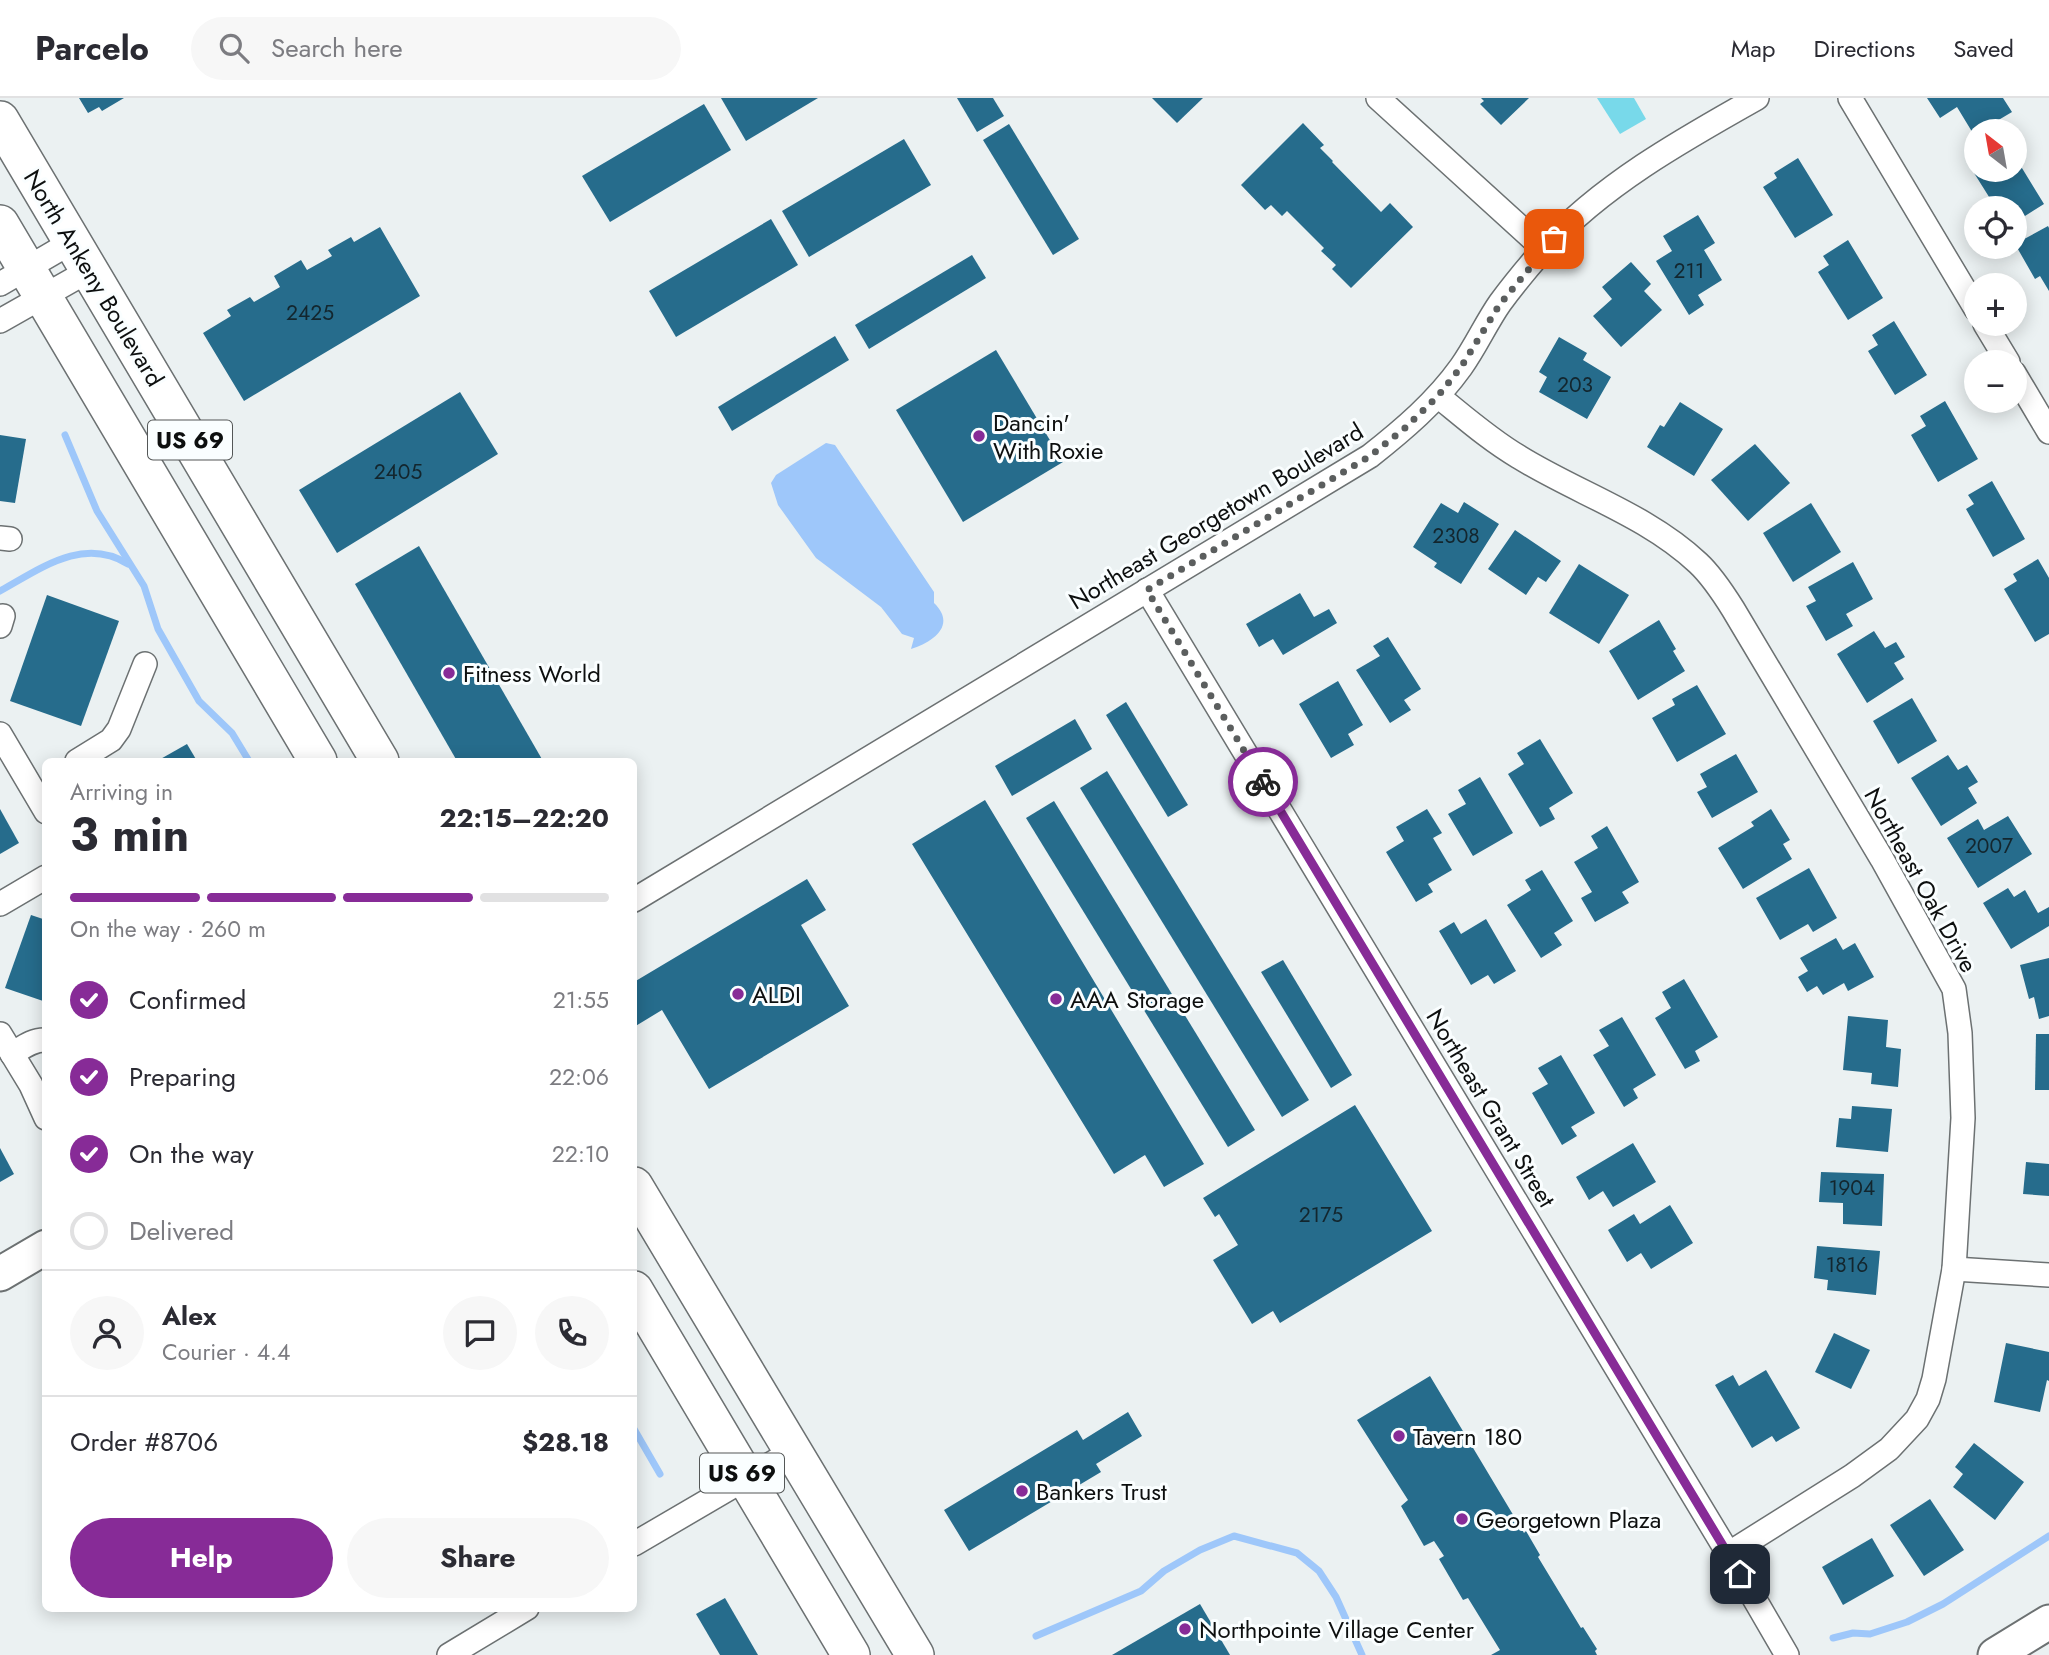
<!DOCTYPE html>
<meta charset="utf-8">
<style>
:root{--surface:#fff;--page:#f7f7f7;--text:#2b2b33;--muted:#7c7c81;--line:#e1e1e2;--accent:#872b97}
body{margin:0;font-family:Jost,sans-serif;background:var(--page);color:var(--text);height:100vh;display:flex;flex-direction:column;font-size:26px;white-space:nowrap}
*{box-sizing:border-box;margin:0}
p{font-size:23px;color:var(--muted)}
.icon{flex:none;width:38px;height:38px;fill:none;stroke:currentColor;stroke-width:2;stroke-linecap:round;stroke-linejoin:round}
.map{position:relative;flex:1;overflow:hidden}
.side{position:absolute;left:42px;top:660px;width:595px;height:854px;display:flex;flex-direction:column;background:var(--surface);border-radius:10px;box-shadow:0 4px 18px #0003}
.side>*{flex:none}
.needle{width:46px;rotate:329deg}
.fabs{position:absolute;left:1964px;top:21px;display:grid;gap:14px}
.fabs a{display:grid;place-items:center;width:63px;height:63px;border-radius:50%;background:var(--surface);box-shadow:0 4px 18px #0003;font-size:35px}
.pin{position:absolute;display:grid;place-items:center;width:60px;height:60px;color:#fff;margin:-30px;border-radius:14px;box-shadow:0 4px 10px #0006}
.courier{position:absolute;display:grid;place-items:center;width:70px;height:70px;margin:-35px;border:5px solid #872b97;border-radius:50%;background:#fff;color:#222;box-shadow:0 2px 9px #0007}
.summary em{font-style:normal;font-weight:700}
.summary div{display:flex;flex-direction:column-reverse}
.summary{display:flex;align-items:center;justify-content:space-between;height:119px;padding:0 28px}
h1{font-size:46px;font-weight:700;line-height:52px}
.bar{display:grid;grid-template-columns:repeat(4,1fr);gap:10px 7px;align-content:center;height:84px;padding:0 28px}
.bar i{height:9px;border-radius:5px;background:var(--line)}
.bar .selected{background:var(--accent)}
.bar p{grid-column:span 4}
.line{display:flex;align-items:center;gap:18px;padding:0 28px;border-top:2px solid var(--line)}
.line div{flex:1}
.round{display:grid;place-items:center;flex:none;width:74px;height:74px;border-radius:37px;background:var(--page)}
ol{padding:0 28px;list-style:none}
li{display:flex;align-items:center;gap:21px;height:77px}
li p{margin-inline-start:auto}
li .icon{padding:7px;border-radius:50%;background:var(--accent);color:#fff;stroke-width:4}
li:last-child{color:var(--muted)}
li i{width:38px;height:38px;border:4px solid var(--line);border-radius:50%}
.primary-button{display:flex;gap:14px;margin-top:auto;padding:14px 28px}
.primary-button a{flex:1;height:80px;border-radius:42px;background:var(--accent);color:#fff;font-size:28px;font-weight:700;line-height:80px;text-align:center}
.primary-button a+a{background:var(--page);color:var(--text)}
header{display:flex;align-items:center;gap:42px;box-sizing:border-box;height:98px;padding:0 35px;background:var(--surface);border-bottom:2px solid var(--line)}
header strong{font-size:33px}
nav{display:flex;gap:38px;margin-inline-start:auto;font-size:24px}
.search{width:490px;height:63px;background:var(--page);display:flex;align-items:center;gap:18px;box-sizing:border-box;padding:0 24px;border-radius:38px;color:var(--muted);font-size:26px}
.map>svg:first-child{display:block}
</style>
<header>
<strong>Parcelo</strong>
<div class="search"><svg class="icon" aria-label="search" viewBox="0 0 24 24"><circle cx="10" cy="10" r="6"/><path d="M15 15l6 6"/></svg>Search here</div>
<nav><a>Map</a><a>Directions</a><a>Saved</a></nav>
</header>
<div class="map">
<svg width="2049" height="1557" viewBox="0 0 2049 1557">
<rect width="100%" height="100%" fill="#ebf1f2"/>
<path fill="#78d9ea" d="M 1597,0 L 1634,0 L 1646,21 L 1620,36 Z"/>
<path fill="#9ec7fa" d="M 826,345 L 835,347 L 934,494 L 934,505 C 957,527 933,544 911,551 L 914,540 L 902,536 L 881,509 L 816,460 L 778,407 L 771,385 L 776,377 Z"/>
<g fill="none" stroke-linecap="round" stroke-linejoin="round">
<g stroke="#9ec7fa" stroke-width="7">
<path d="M 65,337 L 97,413 L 144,488 L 158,531 L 199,603 L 232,635 L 249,663"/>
<path d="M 0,493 C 40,471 83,438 128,466"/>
<path d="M 634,1331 L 660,1376"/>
<path d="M 1036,1538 L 1141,1493 L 1164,1473 L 1200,1452 L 1234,1438 L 1297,1455 L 1319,1473 L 1336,1499 L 1362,1557"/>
<path d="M 1833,1540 L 1853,1535 L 1870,1536 L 1907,1524 L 1943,1506 L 2049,1438"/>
</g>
</g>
<g fill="#266c8c">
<path d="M 79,0 L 124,0 L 102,13 L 99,9 L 88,15 Z"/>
<path d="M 721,0 L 818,0 L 746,43 Z"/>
<path d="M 957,0 L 993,0 L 1004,18 L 977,34 Z"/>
<path d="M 1152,0 L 1203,0 L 1177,25 Z"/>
<path d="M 1481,0 L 1529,0 L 1501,27 L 1480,6 L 1484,3 Z"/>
<path d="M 1927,0 L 2003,0 L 2012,14 L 1980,33 L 1976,33 L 1974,37 L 1957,9 L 1940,20 Z"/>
<path d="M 704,6 L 731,52 L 610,124 L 582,78 Z"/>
<path d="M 1303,25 L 1324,47 L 1320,50 L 1333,63 L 1332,64 L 1381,114 L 1390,105 L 1413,129 L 1351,190 L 1332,171 L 1336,167 L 1321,153 L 1324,150 L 1287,113 L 1282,118 L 1271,107 L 1265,112 L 1241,87 Z"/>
<path d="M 1009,26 L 1079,141 L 1053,157 L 983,42 Z"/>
<path d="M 904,41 L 931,87 L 809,159 L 782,113 Z"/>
<path d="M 2014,57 L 2044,106 L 2014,125 L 2014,110 L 1996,110 L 1969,67 L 1976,62 L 1976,72 L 2014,72 Z"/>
<path d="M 1798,60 L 1833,117 L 1795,140 L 1763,89 L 1777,80 L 1774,75 Z"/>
<path d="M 1698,117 L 1715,145 L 1704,152 L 1722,182 L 1698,197 L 1704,207 L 1689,217 L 1656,163 L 1672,153 L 1663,138 Z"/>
<path d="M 771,121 L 798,167 L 676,239 L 649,193 Z"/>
<path d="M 2048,128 L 2049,130 L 2049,193 L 2040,178 L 2035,181 L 2015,146 Z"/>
<path d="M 380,129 L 420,198 L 244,303 L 203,235 L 231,218 L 227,212 L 250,199 L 254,204 L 280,189 L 274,178 L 301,162 L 307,172 L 332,158 L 328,152 L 351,139 L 354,144 Z"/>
<path d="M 1848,142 L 1883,200 L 1848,222 L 1818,174 L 1829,167 L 1823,158 Z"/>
<path d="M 972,157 L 986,180 L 869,251 L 855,227 Z"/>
<path d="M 1631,164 L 1651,186 L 1644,193 L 1662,212 L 1621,249 L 1593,218 L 1612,201 L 1602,189 Z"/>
<path d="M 1894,223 L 1927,277 L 1895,297 L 1868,253 L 1878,247 L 1872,237 Z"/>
<path d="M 835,238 L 849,262 L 732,333 L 718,309 Z"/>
<path d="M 1559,239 L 1587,255 L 1583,262 L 1611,279 L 1587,321 L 1539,294 L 1547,279 L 1539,274 Z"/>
<path d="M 996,252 L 1063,364 L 963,424 L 896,312 Z"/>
<path d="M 460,294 L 498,356 L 337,455 L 299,392 Z"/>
<path d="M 1945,303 L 1978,361 L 1938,384 L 1911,337 L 1926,328 L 1920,318 Z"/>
<path d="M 1680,304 L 1723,331 L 1694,378 L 1647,349 L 1660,327 L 1664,329 Z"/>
<path d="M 0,337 L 26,341 L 15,405 L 0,403 Z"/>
<path d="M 1755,346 L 1790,385 L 1748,423 L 1711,382 Z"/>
<path d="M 1992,383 L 2025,441 L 1993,459 L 1966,411 L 1974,406 L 1968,397 Z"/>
<path d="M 1464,404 L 1499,426 L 1461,486 L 1434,469 L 1437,465 L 1413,449 L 1441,405 L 1458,415 Z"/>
<path d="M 1811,405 L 1841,454 L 1793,484 L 1763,435 Z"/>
<path d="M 1515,432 L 1561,463 L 1546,484 L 1538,479 L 1526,497 L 1488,471 Z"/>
<path d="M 419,448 L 543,663 L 457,663 L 355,486 Z"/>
<path d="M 2038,461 L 2049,480 L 2049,536 L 2035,544 L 2004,491 L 2017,483 L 2013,476 Z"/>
<path d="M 1853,464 L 1873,501 L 1846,516 L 1853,528 L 1826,543 L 1806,508 L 1816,503 L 1808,489 Z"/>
<path d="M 1579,466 L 1629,497 L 1599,546 L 1549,515 Z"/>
<path d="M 1300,495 L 1314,519 L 1329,511 L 1337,525 L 1283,557 L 1273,541 L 1259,549 L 1246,526 Z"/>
<path d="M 47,497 L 119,523 L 81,628 L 10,603 Z"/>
<path d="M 1659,522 L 1676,551 L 1673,553 L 1685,573 L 1638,602 L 1609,553 Z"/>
<path d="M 1874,533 L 1885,550 L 1896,544 L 1905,559 L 1894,565 L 1904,581 L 1867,605 L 1837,556 Z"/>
<path d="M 1388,539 L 1421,591 L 1404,602 L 1411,612 L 1390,625 L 1356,572 L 1380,558 L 1373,548 Z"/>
<path d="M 1338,583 L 1363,627 L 1348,636 L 1354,647 L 1331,660 L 1299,606 Z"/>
<path d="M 1697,587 L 1726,636 L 1677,664 L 1652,620 L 1675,607 L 1672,601 Z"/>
<path d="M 1912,600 L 1937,643 L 1898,666 L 1873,623 Z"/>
<path d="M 1126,604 L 1188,707 L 1168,719 L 1106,617 Z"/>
<path d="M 1075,621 L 1092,651 L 1012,698 L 995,668 Z"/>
<path d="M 1540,641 L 1573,695 L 1549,710 L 1555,721 L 1540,729 L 1508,676 L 1524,666 L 1517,655 Z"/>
<path d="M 187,646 L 197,663 L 157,663 Z"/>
<path d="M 1736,656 L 1758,694 L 1712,720 L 1697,694 L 1707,689 L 1700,676 Z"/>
<path d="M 1948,657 L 1958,672 L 1967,667 L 1978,684 L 1968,690 L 1977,705 L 1941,728 L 1911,680 Z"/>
<path d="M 1107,673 L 1309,1002 L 1282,1019 L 1080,690 Z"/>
<path d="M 1480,679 L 1513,735 L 1473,758 L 1448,716 L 1466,706 L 1458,692 Z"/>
<path d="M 985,702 L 1204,1066 L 1164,1089 L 1145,1057 L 1114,1076 L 912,746 Z"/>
<path d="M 1054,703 L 1255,1032 L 1228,1049 L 1026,720 Z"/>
<path d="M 0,711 L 19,745 L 0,756 Z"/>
<path d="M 1427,711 L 1442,735 L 1433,740 L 1452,772 L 1428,786 L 1433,794 L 1416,804 L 1386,754 L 1404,743 L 1396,729 Z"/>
<path d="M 1771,711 L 1790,742 L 1783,746 L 1792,761 L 1743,791 L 1718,750 L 1754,728 L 1751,724 Z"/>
<path d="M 2008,718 L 2032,756 L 1978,790 L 1947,740 L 1978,721 L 1984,732 Z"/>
<path d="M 1607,728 L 1639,784 L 1622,794 L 1629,805 L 1595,824 L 1581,800 L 1592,794 L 1574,764 L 1598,750 L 1591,738 Z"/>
<path d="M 1809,770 L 1837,820 L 1813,834 L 1808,826 L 1780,842 L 1756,800 Z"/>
<path d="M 1542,772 L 1573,823 L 1554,835 L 1562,847 L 1541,860 L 1507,807 L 1531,792 L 1525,782 Z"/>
<path d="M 807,781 L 826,812 L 801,827 L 849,908 L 709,991 L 662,912 L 634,929 L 634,884 Z"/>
<path d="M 2008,790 L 2014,799 L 2025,792 L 2038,815 L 2049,809 L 2049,828 L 2011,851 L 1983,805 Z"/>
<path d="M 31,817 L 46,822 L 46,904 L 5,890 Z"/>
<path d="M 1486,821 L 1516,873 L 1494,886 L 1488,877 L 1471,887 L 1439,833 L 1454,824 L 1461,836 Z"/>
<path d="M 1836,840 L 1843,852 L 1855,845 L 1874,879 L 1848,893 L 1844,885 L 1823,897 L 1817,888 L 1807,894 L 1798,879 L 1808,873 L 1800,860 Z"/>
<path d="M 2049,860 L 2049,918 L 2039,921 L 2034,899 L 2029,901 L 2020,867 Z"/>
<path d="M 1283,862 L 1352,977 L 1331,990 L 1261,874 Z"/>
<path d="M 1684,881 L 1718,939 L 1695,953 L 1700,963 L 1685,971 L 1655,920 L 1671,910 L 1662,894 Z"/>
<path d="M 1848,918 L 1888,922 L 1886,949 L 1901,951 L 1898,989 L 1871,986 L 1872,975 L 1843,972 Z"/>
<path d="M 1622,919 L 1656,977 L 1633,991 L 1638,1000 L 1624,1009 L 1593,957 L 1609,948 L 1599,932 Z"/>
<path d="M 2036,936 L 2049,936 L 2049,992 L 2035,992 Z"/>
<path d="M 1561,957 L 1595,1015 L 1571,1029 L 1577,1038 L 1562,1047 L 1532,995 L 1548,986 L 1538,970 Z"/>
<path d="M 1355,1007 L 1432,1133 L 1280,1225 L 1273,1213 L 1252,1226 L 1213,1162 L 1238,1147 L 1219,1116 L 1215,1119 L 1203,1100 Z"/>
<path d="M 1852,1008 L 1892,1011 L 1888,1054 L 1836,1049 L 1839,1020 L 1851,1021 Z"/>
<path d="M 1633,1045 L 1656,1084 L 1613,1109 L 1603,1093 L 1589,1102 L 1576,1079 Z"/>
<path d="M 0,1050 L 14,1076 L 0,1084 Z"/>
<path d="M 2026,1064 L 2049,1066 L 2049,1098 L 2023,1096 Z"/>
<path d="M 1821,1074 L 1884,1076 L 1882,1128 L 1843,1126 L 1843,1105 L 1819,1104 Z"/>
<path d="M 1670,1107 L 1693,1145 L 1651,1171 L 1641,1155 L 1627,1164 L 1608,1132 L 1634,1116 L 1640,1126 Z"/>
<path d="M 1817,1148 L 1880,1153 L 1876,1197 L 1827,1192 L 1828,1182 L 1814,1180 Z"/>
<path d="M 1834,1235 L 1870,1252 L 1851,1291 L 1815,1274 Z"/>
<path d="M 2006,1245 L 2049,1254 L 2049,1283 L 2047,1282 L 2040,1314 L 1994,1304 Z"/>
<path d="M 1766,1272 L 1800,1330 L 1776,1344 L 1772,1338 L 1752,1350 L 1715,1287 L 1733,1277 L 1739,1288 Z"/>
<path d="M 1430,1278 L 1524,1435 L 1526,1433 L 1540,1457 L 1538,1459 L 1581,1530 L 1583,1529 L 1597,1551 L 1595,1553 L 1597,1557 L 1491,1557 L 1500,1552 L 1468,1500 L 1463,1502 L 1439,1461 L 1444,1458 L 1434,1443 L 1424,1448 L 1401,1408 L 1408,1402 L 1357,1322 Z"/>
<path d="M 1128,1314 L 1142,1338 L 1096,1366 L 1101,1374 L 969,1453 L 944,1412 L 1077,1332 L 1083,1342 Z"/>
<path d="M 1974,1345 L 2024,1384 L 1995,1422 L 1953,1389 L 1963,1376 L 1955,1369 Z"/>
<path d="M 1930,1401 L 1964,1452 L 1924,1478 L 1890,1427 Z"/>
<path d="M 1872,1440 L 1894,1478 L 1843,1507 L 1822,1469 Z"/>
<path d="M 725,1500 L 758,1557 L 720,1557 L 696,1516 Z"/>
<path d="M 1200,1506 L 1230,1557 L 1112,1557 Z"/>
</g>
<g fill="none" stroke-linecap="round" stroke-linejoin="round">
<g stroke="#6c7172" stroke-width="26">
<g id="street">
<path d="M 1378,0 L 1544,151"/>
<path d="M 1850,0 L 1976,211"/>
<path d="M 0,186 L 72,144"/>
<path d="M 0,223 L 90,172"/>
<path d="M 1985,226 L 2008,264"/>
<path d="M 2014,275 L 2049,334"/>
<path d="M 1438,298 C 1464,319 1490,342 1519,359 C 1577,395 1647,417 1698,465 C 1712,478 1723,495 1733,511 L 1882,761 L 1954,891 L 1960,935 L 1963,1020 L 1954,1171 L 1934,1281 L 1928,1301 L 1917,1321 L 1889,1351 L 1852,1378 L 1728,1456"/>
<path d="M 0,440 L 10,441"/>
<path d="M 1147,492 L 1722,1445 L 1787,1557"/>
<path d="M 0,528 L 3,518"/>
<path d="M 0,636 L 46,714"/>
<path d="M 77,663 L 111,642 L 119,631 L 145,566"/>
<path d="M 634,802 L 1370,358 C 1403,332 1436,304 1461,269 C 1476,248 1486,225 1500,205 C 1514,186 1529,168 1544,151 C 1600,88 1684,41 1757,0"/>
<path d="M 0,806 L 46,779"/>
<path d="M 0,936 L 31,987 L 46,1020"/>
<path d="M 12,956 C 22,950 33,941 46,942"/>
<path d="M 1954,1171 L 2049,1177"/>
<path d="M 634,1446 L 793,1353"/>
<path d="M 449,1557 L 527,1510"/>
</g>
</g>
<g stroke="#6c7172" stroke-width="37">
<g id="secondary">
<path d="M 0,1176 L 46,1149"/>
<path d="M 1995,1557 L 2049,1524"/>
</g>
</g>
<g stroke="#6c7172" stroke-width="40">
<g id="primary">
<path d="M 0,22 L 380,663"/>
<path d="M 0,126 L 318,663"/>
<path d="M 634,1088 L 915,1557"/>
<path d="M 634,1192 L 851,1557"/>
</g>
</g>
<use href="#street" stroke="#fff" stroke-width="23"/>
<use href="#secondary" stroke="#fff" stroke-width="33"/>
<use href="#primary" stroke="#fff" stroke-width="37"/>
</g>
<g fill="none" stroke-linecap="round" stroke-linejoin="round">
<path stroke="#5b5e5e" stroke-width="7" stroke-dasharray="0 12.6" d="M 1263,684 L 1147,492 L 1370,358 L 1405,330 L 1438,298 L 1461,269 L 1500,206 L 1554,141"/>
<path stroke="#872b97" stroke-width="9" d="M 1263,684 L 1740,1476"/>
</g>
<g fill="#872b97" stroke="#fafeff" stroke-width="2.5">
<circle cx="979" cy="338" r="7"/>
<circle cx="449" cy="575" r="7"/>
<circle cx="738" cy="896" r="7"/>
<circle cx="1056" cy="901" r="7"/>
<circle cx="1399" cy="1338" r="7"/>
<circle cx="1022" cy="1393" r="7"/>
<circle cx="1462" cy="1421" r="7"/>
<circle cx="1185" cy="1531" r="7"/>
</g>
<g text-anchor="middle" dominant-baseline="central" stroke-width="6" stroke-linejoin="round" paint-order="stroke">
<g font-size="21" fill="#13262e">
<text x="1689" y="173">211</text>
<text x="310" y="215">2425</text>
<text x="1575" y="287">203</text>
<text x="398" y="374">2405</text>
<text x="1456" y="438">2308</text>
<text x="1989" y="748">2007</text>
<text x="1852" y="1090">1904</text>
<text x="1321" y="1117">2175</text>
<text x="1847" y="1167">1816</text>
</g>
<g fill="#fafeff" stroke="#545757" stroke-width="2">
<rect x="148" y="322.5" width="84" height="39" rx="5"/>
<rect x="700" y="1355.5" width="84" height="39" rx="5"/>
</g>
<g font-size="23" font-weight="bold" fill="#0d0f0f">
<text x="190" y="342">US 69</text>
<text x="742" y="1375">US 69</text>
</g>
<g font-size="24" fill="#0d0f0f" stroke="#fafeff">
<text transform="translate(94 180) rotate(59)">North Ankeny Boulevard</text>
<text transform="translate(1216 418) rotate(-31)">Northeast Georgetown Boulevard</text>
<text transform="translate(1921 782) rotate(61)">Northeast Oak Drive</text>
<text transform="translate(1491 1010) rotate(59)">Northeast Grant Street</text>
</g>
<g font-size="24" fill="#0d0f0f" stroke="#fafeff" text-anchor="start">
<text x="993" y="324">Dancin'<tspan x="993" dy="28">With Roxie</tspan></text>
<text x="463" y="575">Fitness World</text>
<text x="752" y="896">ALDI</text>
<text x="1070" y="901">AAA Storage</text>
<text x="1413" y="1338">Tavern 180</text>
<text x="1036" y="1393">Bankers Trust</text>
<text x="1476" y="1421">Georgetown Plaza</text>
<text x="1199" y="1531">Northpointe Village Center</text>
</g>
</g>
</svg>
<div class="fabs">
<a><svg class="needle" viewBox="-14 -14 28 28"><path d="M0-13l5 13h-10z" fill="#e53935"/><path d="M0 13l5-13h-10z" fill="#7c7c81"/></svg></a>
<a><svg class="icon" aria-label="locate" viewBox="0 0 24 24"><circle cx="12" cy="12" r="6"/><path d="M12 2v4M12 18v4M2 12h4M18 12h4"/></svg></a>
<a>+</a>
<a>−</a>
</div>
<div class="pin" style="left:1554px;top:141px;background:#ea580c"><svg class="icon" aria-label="bag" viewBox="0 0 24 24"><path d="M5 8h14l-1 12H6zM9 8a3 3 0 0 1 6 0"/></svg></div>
<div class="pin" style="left:1740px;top:1476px;background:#1f2937"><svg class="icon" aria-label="home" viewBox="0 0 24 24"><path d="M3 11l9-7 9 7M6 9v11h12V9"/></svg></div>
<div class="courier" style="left:1263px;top:684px"><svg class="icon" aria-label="bike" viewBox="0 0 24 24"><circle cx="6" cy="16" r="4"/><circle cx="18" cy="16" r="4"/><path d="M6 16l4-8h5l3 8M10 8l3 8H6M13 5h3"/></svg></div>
<section class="side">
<div class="summary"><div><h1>3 min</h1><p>Arriving in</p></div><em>22:15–22:20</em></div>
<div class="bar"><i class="selected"></i><i class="selected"></i><i class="selected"></i><i></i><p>On the way · 260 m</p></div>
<ol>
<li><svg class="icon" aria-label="check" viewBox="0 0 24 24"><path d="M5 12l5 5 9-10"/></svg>Confirmed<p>21:55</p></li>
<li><svg class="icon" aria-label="check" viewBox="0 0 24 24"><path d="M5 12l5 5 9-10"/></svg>Preparing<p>22:06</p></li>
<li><svg class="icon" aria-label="check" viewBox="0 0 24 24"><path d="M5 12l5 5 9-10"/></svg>On the way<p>22:10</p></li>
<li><i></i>Delivered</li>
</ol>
<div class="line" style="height:126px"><a class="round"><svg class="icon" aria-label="person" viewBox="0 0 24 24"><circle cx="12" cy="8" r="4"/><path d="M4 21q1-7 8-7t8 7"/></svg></a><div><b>Alex</b><p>Courier · 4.4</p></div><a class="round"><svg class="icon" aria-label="chat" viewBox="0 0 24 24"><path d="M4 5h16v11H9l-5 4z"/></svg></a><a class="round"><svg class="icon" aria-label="phone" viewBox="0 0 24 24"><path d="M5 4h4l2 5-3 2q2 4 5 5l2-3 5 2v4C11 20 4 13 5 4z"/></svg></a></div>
<div class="line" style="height:91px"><div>Order #8706</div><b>$28.18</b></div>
<div class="primary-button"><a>Help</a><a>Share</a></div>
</section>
</div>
